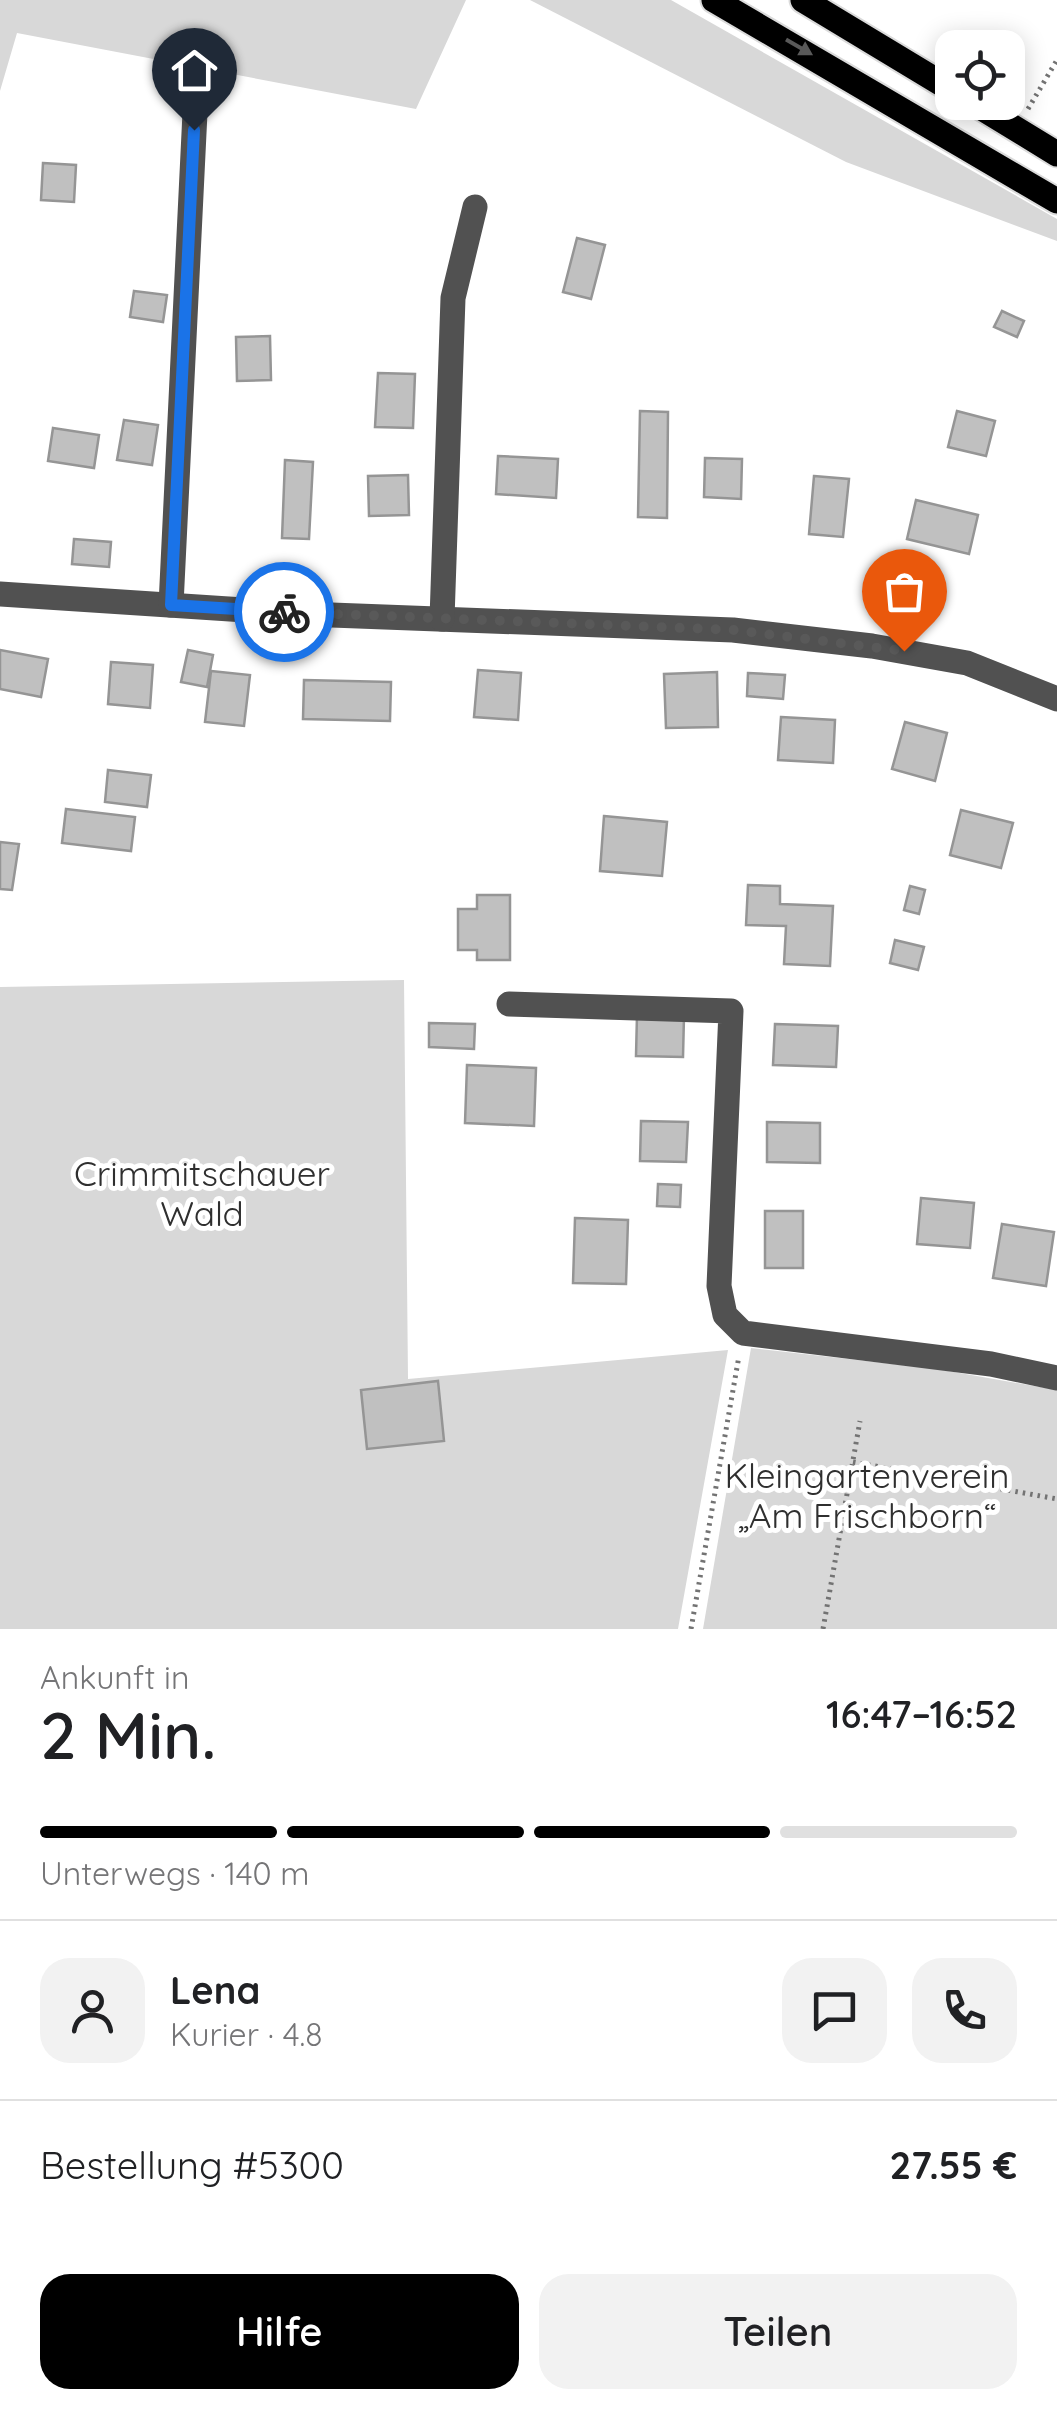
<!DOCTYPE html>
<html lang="de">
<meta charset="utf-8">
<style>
:root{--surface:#fff;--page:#f2f2f2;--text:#202124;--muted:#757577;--line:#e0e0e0;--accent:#000}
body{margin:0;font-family:Quicksand,sans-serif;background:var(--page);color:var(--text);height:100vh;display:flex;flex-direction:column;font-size:38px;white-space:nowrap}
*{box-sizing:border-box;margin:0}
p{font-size:32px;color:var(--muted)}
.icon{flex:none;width:55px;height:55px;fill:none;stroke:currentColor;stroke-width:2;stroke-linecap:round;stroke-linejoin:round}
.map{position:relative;height:1629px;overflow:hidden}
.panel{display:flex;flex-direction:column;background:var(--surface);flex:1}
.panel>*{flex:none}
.fabs{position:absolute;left:935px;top:30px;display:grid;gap:20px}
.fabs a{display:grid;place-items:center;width:90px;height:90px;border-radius:20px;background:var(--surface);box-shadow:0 5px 25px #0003;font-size:50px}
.pin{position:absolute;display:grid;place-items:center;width:85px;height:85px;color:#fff;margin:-102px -42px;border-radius:50% 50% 50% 0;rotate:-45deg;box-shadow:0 0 10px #0007}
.pin .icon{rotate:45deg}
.courier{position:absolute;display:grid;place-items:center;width:100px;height:100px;margin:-50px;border:8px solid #1a73e8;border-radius:50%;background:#fff;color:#222;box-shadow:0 2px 12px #0007}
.summary em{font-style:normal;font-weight:600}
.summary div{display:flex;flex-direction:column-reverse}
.summary{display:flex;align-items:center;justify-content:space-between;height:170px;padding:0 40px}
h1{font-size:65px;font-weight:600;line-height:75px}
.bar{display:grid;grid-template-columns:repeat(4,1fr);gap:15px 10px;align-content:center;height:120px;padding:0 40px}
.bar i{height:12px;border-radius:8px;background:var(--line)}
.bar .selected{background:var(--accent)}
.bar p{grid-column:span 4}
.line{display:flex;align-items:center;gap:25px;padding:0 40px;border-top:2px solid var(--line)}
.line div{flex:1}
.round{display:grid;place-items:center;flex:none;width:105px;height:105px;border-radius:30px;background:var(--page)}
.primary-button{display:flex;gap:20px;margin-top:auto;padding:20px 40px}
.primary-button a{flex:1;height:115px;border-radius:30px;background:var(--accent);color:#fff;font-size:40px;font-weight:600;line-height:115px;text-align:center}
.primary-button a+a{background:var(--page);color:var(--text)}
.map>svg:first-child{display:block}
</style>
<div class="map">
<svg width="1057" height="1629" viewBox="0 0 1057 1629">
<rect width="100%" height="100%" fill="#fff"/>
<g fill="#d8d8d8">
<path d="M 0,0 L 466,0 L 416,109 L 17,33 L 0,91 Z"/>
<path d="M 530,0 L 671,0 L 1057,219 L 1057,241 L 846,162 Z"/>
<path d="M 404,980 L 408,1379 L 728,1350 L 678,1629 L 0,1629 L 0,987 Z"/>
<path d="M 751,1348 L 937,1369 L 1057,1390 L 1057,1629 L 703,1629 Z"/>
</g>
<g fill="#c0c0c0" stroke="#959595" stroke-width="2.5">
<path d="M 43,163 L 76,165 L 74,202 L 41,200 Z"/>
<path d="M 577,238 L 605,245 L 591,299 L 563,292 Z"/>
<path d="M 134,291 L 167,295 L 163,322 L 130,317 Z"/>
<path d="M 1002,311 L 1024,321 L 1017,337 L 994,327 Z"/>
<path d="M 270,336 L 271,380 L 237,381 L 236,337 Z"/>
<path d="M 378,373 L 415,374 L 413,428 L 375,427 Z"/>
<path d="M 640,411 L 668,412 L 667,518 L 638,517 Z"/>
<path d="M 957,411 L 995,421 L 986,456 L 948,447 Z"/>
<path d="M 124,420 L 158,425 L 152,465 L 117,460 Z"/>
<path d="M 53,428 L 99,435 L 94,468 L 48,461 Z"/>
<path d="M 498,456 L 558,459 L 556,498 L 496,494 Z"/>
<path d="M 705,458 L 742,459 L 741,499 L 704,497 Z"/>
<path d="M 285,460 L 313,462 L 309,539 L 282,538 Z"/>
<path d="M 408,475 L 409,515 L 369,516 L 368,476 Z"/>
<path d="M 814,476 L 849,479 L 843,537 L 809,534 Z"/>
<path d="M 916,500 L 978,515 L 969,554 L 907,539 Z"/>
<path d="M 74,539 L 111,542 L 109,567 L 72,564 Z"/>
<path d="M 0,650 L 48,659 L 41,697 L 0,689 Z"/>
<path d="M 188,650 L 213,655 L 207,687 L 181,682 Z"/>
<path d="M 111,662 L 153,665 L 150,708 L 108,704 Z"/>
<path d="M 478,670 L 521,673 L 518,720 L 474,717 Z"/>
<path d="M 211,671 L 250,675 L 244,726 L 205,722 Z"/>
<path d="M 717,672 L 718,727 L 666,728 L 664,674 Z"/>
<path d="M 748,673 L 785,675 L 783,699 L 747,696 Z"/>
<path d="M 304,680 L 391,682 L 390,721 L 303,719 Z"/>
<path d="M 781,717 L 835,720 L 833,763 L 778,760 Z"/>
<path d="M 905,722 L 947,733 L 935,781 L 892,769 Z"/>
<path d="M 108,770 L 151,775 L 147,807 L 105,802 Z"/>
<path d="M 66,809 L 135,817 L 131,851 L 62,843 Z"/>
<path d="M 961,810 L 1013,823 L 1001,868 L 950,855 Z"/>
<path d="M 604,816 L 667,822 L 662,876 L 600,871 Z"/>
<path d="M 0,842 L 19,844 L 12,890 L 0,889 Z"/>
<path d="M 748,885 L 780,886 L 780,904 L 833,906 L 830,966 L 784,964 L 786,926 L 746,925 Z"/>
<path d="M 910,886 L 925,890 L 919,914 L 904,910 Z"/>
<path d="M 477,895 L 510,895 L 510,960 L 477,960 L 477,950 L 458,950 L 458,909 L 477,909 Z"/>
<path d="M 895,940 L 924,947 L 918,970 L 890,963 Z"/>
<path d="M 637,1015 L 684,1016 L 683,1057 L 636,1056 Z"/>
<path d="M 429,1023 L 475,1024 L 474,1049 L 429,1047 Z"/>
<path d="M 775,1024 L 838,1026 L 836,1067 L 773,1065 Z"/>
<path d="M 467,1065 L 536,1068 L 534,1126 L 465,1123 Z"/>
<path d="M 641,1121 L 688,1122 L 686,1162 L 640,1161 Z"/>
<path d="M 767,1122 L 820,1123 L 820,1163 L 767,1162 Z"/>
<path d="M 658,1184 L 681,1185 L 680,1207 L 657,1206 Z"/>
<path d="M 921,1198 L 974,1203 L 970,1248 L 917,1244 Z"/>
<rect x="765" y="1211" width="38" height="57"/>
<path d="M 575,1218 L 628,1220 L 626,1284 L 573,1283 Z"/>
<path d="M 1002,1224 L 1054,1232 L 1046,1286 L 993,1278 Z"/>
<path d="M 438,1381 L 444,1441 L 367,1449 L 361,1390 Z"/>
</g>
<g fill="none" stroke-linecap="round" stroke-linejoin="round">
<g stroke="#dbdbdb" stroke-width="29">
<g id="major">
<path d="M 714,0 L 1057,201"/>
<path d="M 803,0 L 952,90"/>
<path d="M 972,102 L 1057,154"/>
</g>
</g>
<g stroke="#737373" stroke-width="5" stroke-dasharray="2.5 5" stroke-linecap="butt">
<path d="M 1028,109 L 1057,60"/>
<path d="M 853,1462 L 1057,1499"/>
<path d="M 691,1629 L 739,1356"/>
<path d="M 823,1629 L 860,1421"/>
</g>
<g stroke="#515151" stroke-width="25">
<path d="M 0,594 L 305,614 L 733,630 L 872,646 L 967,663 L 1057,699"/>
<path d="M 171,605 L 196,92"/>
<path d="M 442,619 L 453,298 L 475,207"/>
<path d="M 509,1004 L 731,1011 L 719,1286 L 725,1315 L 743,1333 L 991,1364 L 1057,1378"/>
</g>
<use href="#major" stroke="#000" stroke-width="25"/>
</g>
<defs><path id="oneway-solid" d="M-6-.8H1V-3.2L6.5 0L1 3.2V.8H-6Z" transform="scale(2.5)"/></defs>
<use fill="#595959" href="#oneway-solid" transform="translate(799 47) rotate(30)"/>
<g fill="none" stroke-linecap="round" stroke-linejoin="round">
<path stroke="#595959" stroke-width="10" stroke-dasharray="0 18" d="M 284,612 L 733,630 L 904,651"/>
<path stroke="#1a73e8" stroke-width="12" d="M 194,130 L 171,605 L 284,612"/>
</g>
<g text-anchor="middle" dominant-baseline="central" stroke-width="10" stroke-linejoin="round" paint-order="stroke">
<g font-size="35" fill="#2f2f2f" stroke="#fff">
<text x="202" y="1173">Crimmitschauer<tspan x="202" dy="40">Wald</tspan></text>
<text x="867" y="1475">Kleingartenverein<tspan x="867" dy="40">„Am Frischborn“</tspan></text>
</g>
</g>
</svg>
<div class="fabs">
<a><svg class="icon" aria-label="locate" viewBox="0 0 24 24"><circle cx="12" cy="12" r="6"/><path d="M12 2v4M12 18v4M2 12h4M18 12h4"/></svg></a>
</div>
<div class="pin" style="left:904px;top:651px;background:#ea580c"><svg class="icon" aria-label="bag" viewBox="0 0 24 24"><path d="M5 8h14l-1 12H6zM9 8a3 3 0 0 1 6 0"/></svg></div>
<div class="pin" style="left:194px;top:130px;background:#1f2937"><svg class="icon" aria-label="home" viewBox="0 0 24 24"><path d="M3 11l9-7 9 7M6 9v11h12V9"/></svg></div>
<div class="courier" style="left:284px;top:612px"><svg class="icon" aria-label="bike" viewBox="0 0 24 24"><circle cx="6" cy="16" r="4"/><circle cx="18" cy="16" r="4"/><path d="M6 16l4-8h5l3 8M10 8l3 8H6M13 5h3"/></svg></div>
</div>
<section class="panel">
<div class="summary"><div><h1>2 Min.</h1><p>Ankunft in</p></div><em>16:47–16:52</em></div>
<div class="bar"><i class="selected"></i><i class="selected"></i><i class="selected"></i><i></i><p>Unterwegs · 140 m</p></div>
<div class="line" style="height:180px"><a class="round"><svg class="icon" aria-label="person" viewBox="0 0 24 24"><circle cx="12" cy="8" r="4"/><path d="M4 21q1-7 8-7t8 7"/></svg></a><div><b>Lena</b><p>Kurier · 4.8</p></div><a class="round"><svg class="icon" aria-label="chat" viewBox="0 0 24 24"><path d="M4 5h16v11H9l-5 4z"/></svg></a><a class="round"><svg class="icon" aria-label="phone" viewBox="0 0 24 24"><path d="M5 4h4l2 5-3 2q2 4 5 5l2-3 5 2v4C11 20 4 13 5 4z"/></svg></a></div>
<div class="line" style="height:130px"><div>Bestellung #5300</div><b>27.55 €</b></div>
<div class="primary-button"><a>Hilfe</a><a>Teilen</a></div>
</section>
